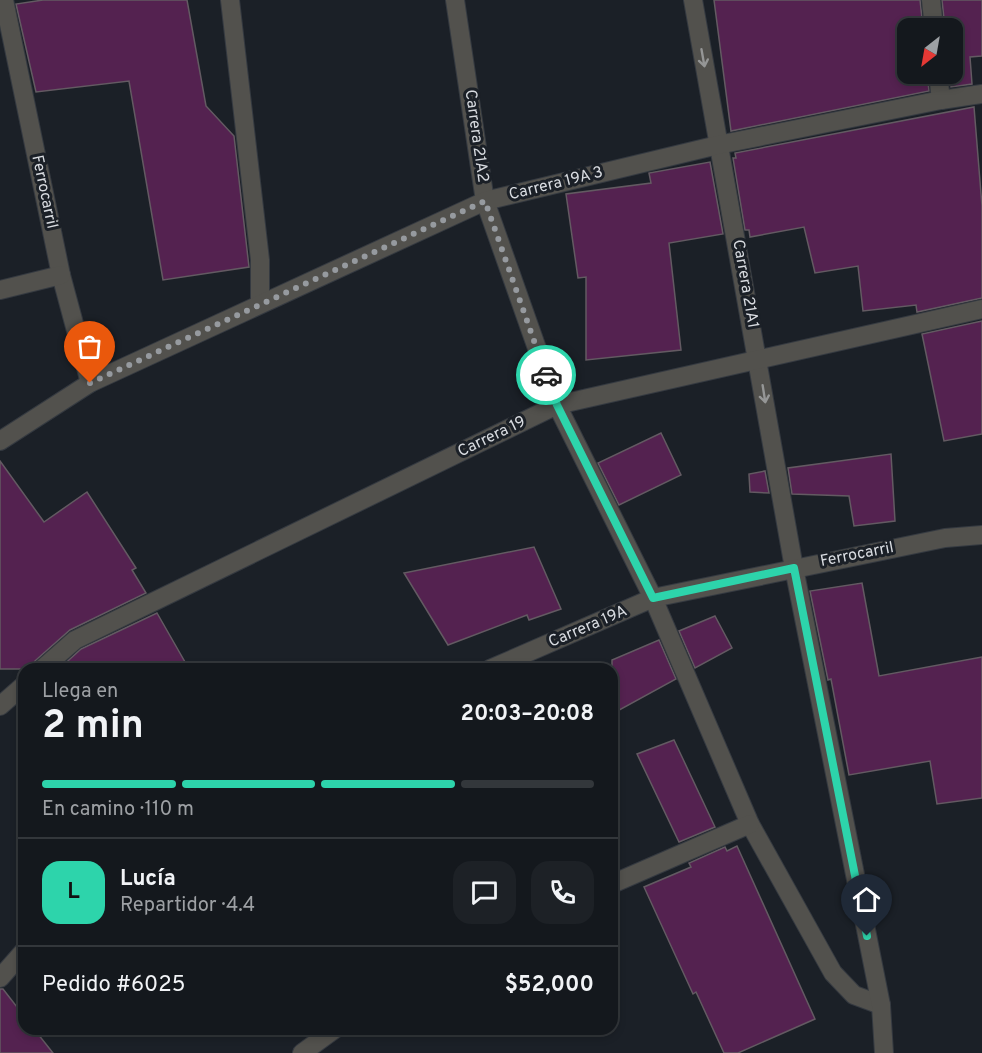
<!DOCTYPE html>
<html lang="es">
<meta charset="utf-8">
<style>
:root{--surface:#14181d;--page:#1d2126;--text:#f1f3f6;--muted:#9da0a4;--line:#33373b;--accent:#2dd4ab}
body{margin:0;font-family:Overpass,sans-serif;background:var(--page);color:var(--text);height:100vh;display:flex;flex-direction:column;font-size:22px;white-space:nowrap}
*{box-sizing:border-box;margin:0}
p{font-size:20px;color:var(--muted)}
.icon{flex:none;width:33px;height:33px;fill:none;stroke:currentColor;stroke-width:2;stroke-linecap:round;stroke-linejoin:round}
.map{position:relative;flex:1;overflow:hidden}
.sheet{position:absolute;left:18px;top:663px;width:600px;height:372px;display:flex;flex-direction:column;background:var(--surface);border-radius:18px;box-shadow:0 3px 9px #0003,0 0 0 2px var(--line)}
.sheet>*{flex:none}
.needle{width:39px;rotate:211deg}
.controls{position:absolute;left:897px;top:18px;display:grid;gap:12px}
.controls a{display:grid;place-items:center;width:66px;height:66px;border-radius:12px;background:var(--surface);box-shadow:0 3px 9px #0003,0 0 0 2px var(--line);font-size:30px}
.pin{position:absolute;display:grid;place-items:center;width:51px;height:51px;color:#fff;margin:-62px -26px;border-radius:50% 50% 50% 0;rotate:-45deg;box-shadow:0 0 6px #0007}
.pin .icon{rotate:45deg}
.courier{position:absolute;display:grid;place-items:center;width:60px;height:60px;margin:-30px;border:4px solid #2dd4ab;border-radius:50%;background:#fff;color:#222;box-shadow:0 2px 8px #0007}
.headline em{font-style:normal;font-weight:700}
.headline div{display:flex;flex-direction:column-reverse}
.headline{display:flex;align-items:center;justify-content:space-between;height:102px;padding:0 24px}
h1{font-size:39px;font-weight:700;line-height:45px}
.bar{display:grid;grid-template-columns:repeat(4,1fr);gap:9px 6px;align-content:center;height:72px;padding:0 24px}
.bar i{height:8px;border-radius:4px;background:var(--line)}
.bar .current{background:var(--accent)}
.bar p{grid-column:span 4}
.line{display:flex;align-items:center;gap:15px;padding:0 24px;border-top:2px solid var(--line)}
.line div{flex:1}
.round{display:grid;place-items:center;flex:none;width:63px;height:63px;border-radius:18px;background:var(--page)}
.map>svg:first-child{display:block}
</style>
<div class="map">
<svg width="982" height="1053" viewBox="0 0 982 1053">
<rect width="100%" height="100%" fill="#1b2027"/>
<g fill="#542250" stroke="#635a62" stroke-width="1.5">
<path d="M 43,0 L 187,0 L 206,106 L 234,136 L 249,267 L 163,280 L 129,81 L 36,92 L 16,4 Z"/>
<path d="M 714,0 L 920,0 L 923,28 L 908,28 L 908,74 L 927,74 L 929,91 L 731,131 Z"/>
<path d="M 942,0 L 982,0 L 982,56 L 970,57 L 972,84 L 951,87 L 952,28 L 945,28 Z"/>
<path d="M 974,107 L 982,206 L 982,298 L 917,312 L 916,305 L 863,311 L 858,266 L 815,273 L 804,227 L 750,237 L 749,230 L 745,230 L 733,158 L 736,158 L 735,153 Z"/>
<path d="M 710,162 L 723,234 L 669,243 L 681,350 L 586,360 L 586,277 L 578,278 L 566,194 L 651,183 L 649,173 Z"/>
<path d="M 982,321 L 982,434 L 944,441 L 922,334 Z"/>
<path d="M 661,433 L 681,475 L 619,505 L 598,463 Z"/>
<path d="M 891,454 L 895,521 L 854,526 L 849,496 L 792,494 L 788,468 Z"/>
<path d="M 0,461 L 44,522 L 87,492 L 136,568 L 132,570 L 146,593 L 70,630 L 35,661 L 31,669 L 0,669 Z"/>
<path d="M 765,471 L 769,493 L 750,492 L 749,474 Z"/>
<path d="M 534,547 L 561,609 L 529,620 L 527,615 L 448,645 L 404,573 Z"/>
<path d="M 862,583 L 879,676 L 982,657 L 982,798 L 937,804 L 930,761 L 849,775 L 831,679 L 828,680 L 810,591 Z"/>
<path d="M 157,613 L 189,669 L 59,669 L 81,649 Z"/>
<path d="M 715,616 L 732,648 L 695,668 L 679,631 Z"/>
<path d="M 659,640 L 676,679 L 612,714 L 612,660 Z"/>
<path d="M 674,740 L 715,827 L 679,842 L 637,754 Z"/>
<path d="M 737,846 L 815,1019 L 738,1053 L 724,1053 L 696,992 L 693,994 L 644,887 L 691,867 L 689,863 L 725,847 L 727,851 Z"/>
<path d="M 0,989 L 3,989 L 24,1016 L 24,1029 L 34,1029 L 53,1053 L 0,1053 Z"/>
</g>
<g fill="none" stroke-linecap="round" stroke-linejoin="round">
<g stroke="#353a41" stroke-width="20">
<g id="street">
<path d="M 4,0 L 61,275 L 90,383"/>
<path d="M 230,0 L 260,260 L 260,304"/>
<path d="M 455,0 L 485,201 L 557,405 L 653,598 L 750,824 L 833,973 L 854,995 L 881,1005"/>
<path d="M 693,0 L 794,568 L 881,1005 L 884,1053"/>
<path d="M 931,0 L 934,28"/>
<path d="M 938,74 L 941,100"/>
<path d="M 0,290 L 61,275"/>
<path d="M 0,441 L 90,383 L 485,201 L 718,145 L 941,100 L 982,94"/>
<path d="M 42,669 L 75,640 L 557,405 L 982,309"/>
<path d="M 490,669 L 653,598 L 945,538 L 982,535"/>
<path d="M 0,706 L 24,685"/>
<path d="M 612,884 L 750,824"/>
<path d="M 0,978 L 24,951"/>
<path d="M 302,1053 L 335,1029"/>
</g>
</g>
<use href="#street" stroke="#52514d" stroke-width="18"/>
</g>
<defs><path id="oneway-shaft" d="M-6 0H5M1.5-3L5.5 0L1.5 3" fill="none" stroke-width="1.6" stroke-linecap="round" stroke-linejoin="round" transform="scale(1.5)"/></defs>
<g stroke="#959696">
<use href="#oneway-shaft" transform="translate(703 58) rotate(80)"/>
<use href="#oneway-shaft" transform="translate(764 394) rotate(81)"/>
</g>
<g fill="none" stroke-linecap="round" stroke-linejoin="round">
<path stroke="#969a9f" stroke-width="6" stroke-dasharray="0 10.8" d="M 90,383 L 485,201 L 546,375"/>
<path stroke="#2dd4ab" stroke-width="8" d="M 546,375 L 557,405 L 653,598 L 794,568 L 867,936"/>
</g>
<g text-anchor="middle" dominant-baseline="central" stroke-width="6" stroke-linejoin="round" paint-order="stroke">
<g font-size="16" fill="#d8dbe0" stroke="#1b2027">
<text transform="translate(476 136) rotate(82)">Carrera 21A2</text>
<text transform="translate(556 184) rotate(-14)">Carrera 19A 3</text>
<text transform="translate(44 192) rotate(78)">Ferrocarril</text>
<text transform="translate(745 284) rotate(80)">Carrera 21A1</text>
<text transform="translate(492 437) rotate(-26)">Carrera 19</text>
<text transform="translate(857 555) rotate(-11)">Ferrocarril</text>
<text transform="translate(588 627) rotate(-23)">Carrera 19A</text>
</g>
</g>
</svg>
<div class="controls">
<a><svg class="needle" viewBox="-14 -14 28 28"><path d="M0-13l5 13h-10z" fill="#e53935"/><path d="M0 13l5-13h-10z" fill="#9da0a4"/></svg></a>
</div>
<div class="pin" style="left:90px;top:383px;background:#ea580c"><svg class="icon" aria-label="bag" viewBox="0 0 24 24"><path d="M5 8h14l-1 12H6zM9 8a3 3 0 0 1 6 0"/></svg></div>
<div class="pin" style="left:867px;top:936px;background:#1f2937"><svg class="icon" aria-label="home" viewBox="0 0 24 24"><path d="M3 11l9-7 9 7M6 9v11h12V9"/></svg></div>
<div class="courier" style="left:546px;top:375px"><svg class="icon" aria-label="car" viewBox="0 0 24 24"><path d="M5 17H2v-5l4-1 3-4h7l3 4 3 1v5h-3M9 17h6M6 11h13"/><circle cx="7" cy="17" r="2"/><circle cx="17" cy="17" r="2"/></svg></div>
<section class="sheet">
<div class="headline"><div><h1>2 min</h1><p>Llega en</p></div><em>20:03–20:08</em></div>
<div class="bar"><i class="current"></i><i class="current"></i><i class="current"></i><i></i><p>En camino · 110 m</p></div>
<div class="line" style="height:108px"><b class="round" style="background:var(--accent);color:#111">L</b><div><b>Lucía</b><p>Repartidor · 4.4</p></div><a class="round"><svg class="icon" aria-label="chat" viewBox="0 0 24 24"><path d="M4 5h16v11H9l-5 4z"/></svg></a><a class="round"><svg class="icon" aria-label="phone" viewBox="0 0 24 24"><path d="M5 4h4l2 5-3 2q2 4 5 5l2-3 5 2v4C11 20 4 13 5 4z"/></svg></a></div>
<div class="line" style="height:78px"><div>Pedido #6025</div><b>$52,000</b></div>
</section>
</div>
